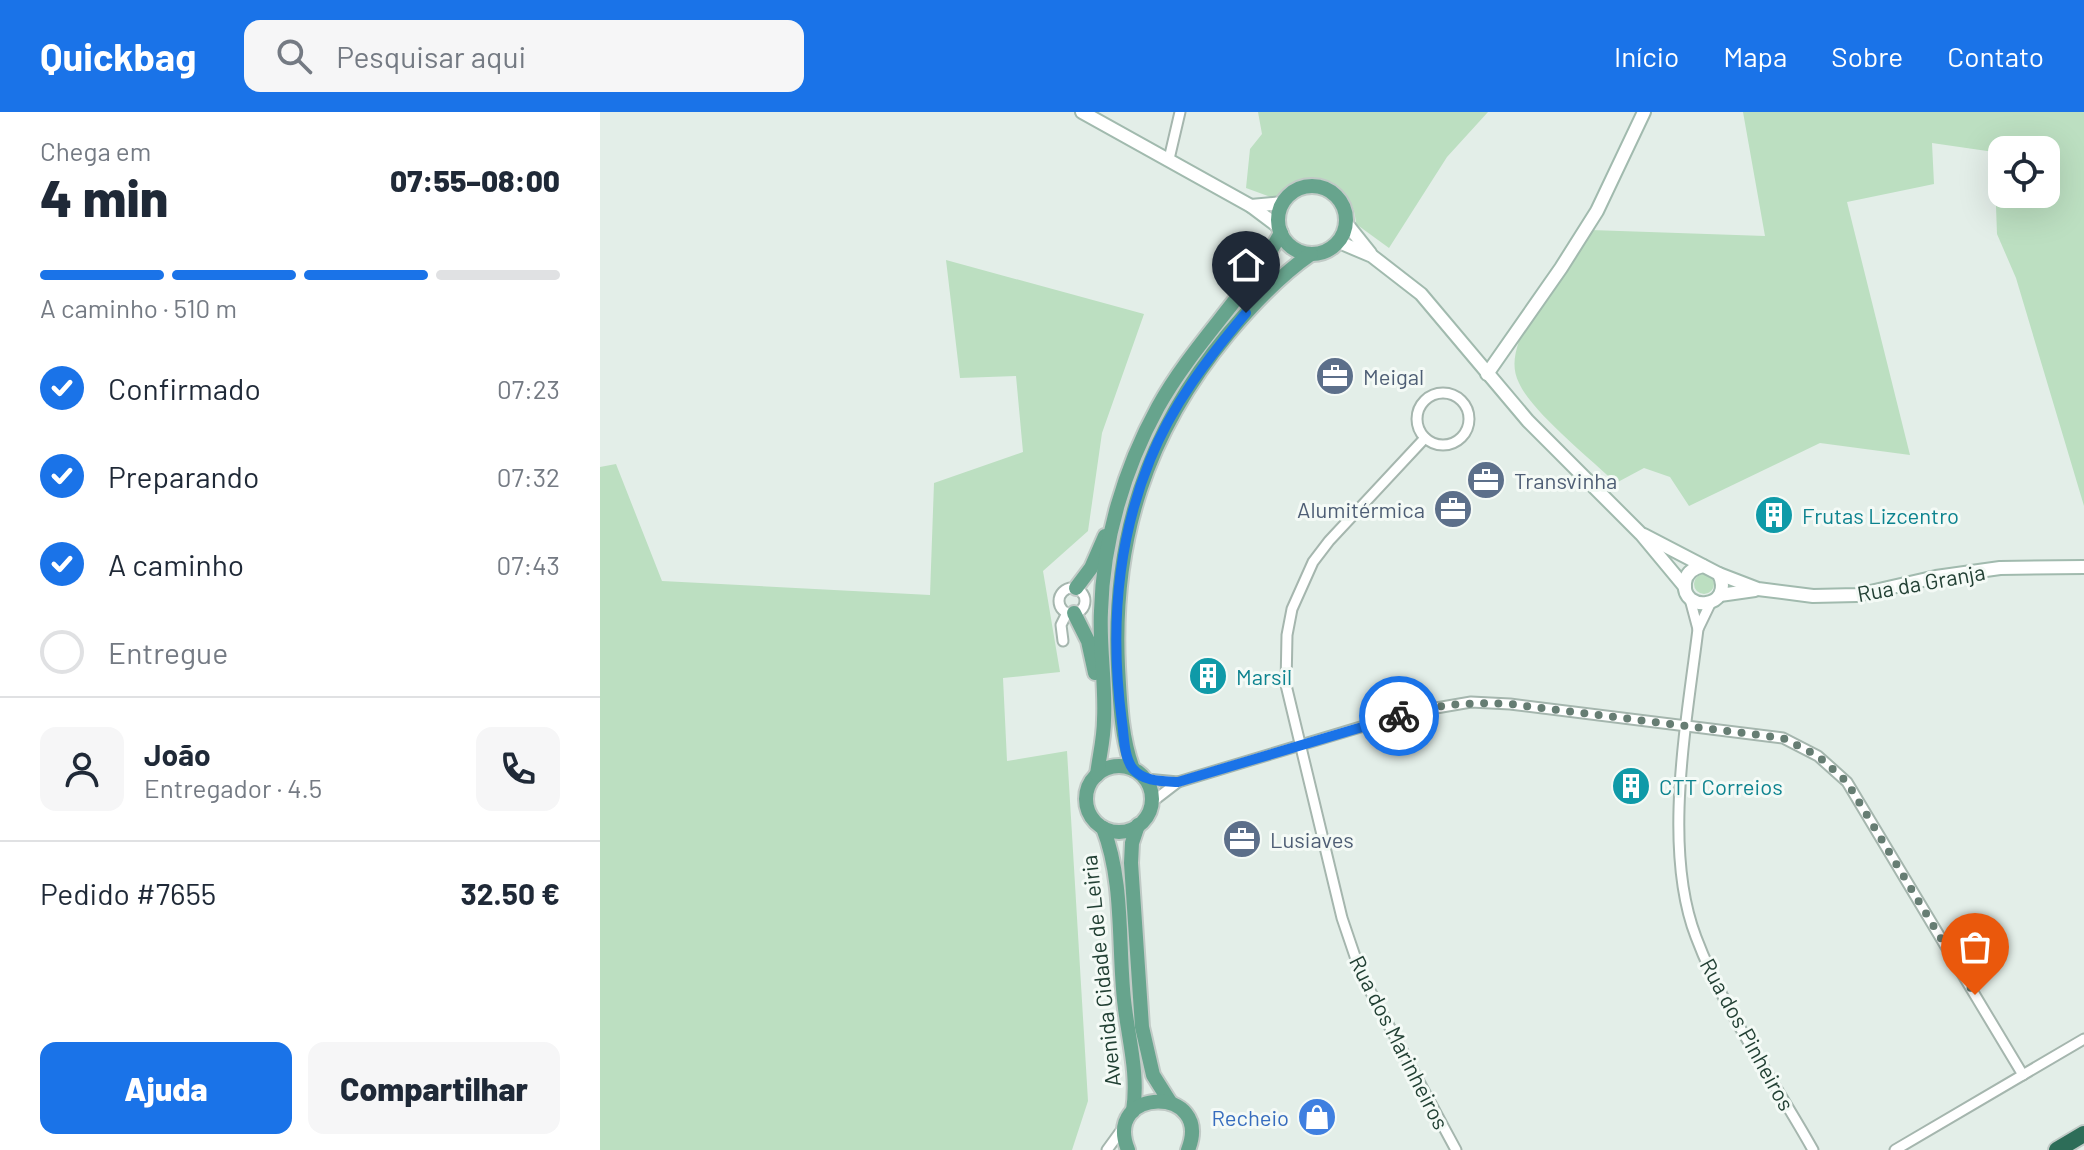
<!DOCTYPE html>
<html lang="pt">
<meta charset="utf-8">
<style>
:root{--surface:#fff;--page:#f6f6f7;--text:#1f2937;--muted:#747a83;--line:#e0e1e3;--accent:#1a73e8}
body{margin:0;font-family:Barlow,sans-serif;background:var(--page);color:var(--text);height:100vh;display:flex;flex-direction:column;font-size:30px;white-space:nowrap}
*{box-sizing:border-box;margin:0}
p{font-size:26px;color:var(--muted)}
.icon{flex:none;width:44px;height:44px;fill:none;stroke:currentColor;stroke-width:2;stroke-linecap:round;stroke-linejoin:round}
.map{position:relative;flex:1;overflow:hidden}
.drawer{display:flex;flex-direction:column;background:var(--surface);width:600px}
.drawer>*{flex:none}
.fabs{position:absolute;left:1388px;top:24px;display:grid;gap:16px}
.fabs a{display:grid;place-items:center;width:72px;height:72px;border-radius:16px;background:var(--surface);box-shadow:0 8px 32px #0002;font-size:40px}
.pin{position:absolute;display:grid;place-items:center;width:68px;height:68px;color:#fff;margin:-82px -34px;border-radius:50% 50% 50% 0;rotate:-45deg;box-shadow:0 0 8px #0007}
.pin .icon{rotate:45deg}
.courier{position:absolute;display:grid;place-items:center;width:80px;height:80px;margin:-40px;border:6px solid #1a73e8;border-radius:50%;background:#fff;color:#222;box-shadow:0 2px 10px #0007}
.head em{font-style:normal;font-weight:800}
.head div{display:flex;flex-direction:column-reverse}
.head{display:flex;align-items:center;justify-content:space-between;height:136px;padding:0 40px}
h1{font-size:52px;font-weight:800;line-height:60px}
.bar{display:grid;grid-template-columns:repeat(4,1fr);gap:12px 8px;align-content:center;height:96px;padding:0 40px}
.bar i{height:10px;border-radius:6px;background:var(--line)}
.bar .on{background:var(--accent)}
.bar p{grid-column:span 4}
.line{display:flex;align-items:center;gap:20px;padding:0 40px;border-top:2px solid var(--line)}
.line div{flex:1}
.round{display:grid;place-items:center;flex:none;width:84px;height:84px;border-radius:16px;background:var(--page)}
ol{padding:0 40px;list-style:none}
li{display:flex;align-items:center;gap:24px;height:88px}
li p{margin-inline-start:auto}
li .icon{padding:8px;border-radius:50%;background:var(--accent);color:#fff;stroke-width:4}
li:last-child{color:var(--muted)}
li i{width:44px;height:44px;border:4px solid var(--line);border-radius:50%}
.cta{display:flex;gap:16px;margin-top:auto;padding:16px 40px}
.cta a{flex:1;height:92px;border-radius:16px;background:var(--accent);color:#fff;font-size:32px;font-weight:800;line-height:92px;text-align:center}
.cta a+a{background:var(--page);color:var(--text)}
header{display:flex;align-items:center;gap:48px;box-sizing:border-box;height:112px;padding:0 40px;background:var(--accent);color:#fff}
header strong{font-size:38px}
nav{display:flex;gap:44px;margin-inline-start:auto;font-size:28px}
.search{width:560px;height:72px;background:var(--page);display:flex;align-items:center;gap:20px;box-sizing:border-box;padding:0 28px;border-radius:16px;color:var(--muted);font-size:30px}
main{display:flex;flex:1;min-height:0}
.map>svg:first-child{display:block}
</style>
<header>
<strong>Quickbag</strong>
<div class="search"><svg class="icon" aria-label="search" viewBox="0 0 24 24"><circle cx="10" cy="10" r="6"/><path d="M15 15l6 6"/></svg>Pesquisar aqui</div>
<nav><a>Início</a><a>Mapa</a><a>Sobre</a><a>Contato</a></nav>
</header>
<main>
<section class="drawer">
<div class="head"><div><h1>4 min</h1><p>Chega em</p></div><em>07:55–08:00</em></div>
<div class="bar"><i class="on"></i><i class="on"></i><i class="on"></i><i></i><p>A caminho · 510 m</p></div>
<ol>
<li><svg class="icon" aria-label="check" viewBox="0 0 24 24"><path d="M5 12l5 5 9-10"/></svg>Confirmado<p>07:23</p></li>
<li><svg class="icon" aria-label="check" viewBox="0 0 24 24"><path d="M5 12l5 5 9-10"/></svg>Preparando<p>07:32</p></li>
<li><svg class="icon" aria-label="check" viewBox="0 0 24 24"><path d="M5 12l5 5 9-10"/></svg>A caminho<p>07:43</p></li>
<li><i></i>Entregue</li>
</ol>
<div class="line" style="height:144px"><a class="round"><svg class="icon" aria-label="person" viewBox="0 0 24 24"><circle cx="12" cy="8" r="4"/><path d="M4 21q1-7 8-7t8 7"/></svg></a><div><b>João</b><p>Entregador · 4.5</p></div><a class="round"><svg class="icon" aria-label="phone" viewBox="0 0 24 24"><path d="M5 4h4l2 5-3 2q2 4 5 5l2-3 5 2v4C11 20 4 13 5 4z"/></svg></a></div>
<div class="line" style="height:104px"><div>Pedido #7655</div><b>32.50 €</b></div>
<div class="cta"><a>Ajuda</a><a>Compartilhar</a></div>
</section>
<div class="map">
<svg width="1484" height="1038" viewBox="0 0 1484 1038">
<rect width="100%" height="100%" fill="#e3eee8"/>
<g fill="#bcdfc1" fill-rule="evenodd">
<path d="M 658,0 L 888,0 L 847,45 L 789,136 L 756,112 C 755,82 730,59 699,71 C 691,74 685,82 679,88 L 646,76 L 650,37 L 662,22 Z"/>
<path d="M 1143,0 L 1484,0 L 1484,394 L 1416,166 L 1397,122 L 1394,40 L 1332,31 L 1334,72 L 1247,90 L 1310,343 L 1220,331 L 1089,394 L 1070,365 L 1044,356 L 1016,371 C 991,347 932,300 919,271 C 912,257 914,244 919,229 L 991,118 L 1165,124 ZM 1402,38 L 1446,38 L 1446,82 L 1402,82 Z"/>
<path d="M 346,148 L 544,202 L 502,321 L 488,419 L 443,459 L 460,560 L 403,566 L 407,649 L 467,639 L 488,989 L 472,1038 L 0,1038 L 0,355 L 16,352 L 62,469 L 330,483 L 334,371 L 423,340 L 416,264 L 360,266 Z"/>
<circle cx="1104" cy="472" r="10"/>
</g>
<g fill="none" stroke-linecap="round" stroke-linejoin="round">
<g stroke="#a5b6ae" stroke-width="13">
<g id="street">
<path d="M 569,47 L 580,0"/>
<circle cx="843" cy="307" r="26"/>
<path d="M 825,326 L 729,429 L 713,450 L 692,497 L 687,523 L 686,573 L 742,806 L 761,862 L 856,1038"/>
<circle cx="472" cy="489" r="13"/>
<path d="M 1090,487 L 1098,517"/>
<path d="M 1111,490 L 1098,517 C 1087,608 1062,737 1096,825 C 1124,900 1174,968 1213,1038"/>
<path d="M 463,529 L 461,513 L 467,501"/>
<path d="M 546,667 L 578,670"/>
<path d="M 552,690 L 578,670 L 807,601 L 871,590 L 910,592 L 1183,626 L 1218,644 L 1247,670 L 1423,963"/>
<path d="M 507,1038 L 523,1016"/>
<path d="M 1295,1038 L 1484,927"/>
</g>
</g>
<g stroke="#a1baae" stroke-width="16">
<g id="secondary">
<path d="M 482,0 L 651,94 L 679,115"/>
<path d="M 651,94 L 683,91"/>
<path d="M 746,111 L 770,141"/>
<path d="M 739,130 L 772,144 L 821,182 L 928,309 L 1041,422 L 1085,475"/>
<path d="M 887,262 L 961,156 L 997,99 L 1044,0"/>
<path d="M 1044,423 L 1119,462 L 1158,477 L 1213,484 L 1257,483 L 1336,465 L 1400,456 L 1484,455"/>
<path d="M 1103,454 C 1093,456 1086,461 1085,471 C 1081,501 1135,497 1119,462"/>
<path d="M 1120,483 L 1155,478"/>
</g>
</g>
<g stroke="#c1cac6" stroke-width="18">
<g id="primary">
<circle cx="712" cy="108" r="34"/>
<path d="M 476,476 L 491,456 L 505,424"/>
<path d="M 474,501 L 488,529 L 495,561"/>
<circle cx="519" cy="687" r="33"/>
<path d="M 533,657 C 521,625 520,590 518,555 C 512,428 546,321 628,222 C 653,192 679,164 711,142"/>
<path d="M 497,663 C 499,645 504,627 504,608 C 506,572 499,535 501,499 C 503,428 524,357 558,295 C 593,232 646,184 681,121"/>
<path d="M 538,713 L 532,731 L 531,751 L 542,915 L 553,963 L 570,990"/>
<path d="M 503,716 C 524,769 518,832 524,888 C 528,926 539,961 533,999"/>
<path d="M 528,1038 C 502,974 614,973 588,1038"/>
</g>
</g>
<g stroke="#c1cac6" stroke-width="20">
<path id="highway" d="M 1457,1038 L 1484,1022"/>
</g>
<use href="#street" stroke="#fff" stroke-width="9"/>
<use href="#secondary" stroke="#fff" stroke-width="12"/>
<use href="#primary" stroke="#67a48d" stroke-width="14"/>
<use href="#highway" stroke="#2d6d58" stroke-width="16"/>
</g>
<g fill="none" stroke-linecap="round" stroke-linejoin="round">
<path stroke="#667d73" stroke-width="8" stroke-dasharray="0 14.4" d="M 799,604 C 836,592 871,590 910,592 L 1183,626 L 1218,644 L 1247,670 L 1375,883"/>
<path stroke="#1a73e8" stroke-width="10" d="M 646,201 C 608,246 572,293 550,348 C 516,432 510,521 522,610 C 524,624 524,646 533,657 C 544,670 563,669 578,670 L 799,604"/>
</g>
<defs>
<g id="office-disc" transform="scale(2)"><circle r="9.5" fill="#5c6f8a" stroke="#f4faf6"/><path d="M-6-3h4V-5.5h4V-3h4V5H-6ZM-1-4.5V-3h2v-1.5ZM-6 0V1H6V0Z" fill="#fff"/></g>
<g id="building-disc" transform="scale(2)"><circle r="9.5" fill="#0f9aa8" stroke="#f4faf6"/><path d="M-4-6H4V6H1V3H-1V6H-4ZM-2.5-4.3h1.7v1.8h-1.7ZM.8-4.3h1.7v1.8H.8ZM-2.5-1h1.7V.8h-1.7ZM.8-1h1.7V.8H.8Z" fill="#fff"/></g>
<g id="shop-disc" transform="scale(2)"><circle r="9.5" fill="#3f7fe0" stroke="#f4faf6"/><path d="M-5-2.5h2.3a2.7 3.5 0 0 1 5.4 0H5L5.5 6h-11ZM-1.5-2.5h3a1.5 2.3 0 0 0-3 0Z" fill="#fff"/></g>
</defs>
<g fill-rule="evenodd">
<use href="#office-disc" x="735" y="264"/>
<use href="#office-disc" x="886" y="368"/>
<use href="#office-disc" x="853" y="397"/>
<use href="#building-disc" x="1174" y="403"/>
<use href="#building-disc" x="608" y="564"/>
<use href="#building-disc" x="1031" y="674"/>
<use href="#office-disc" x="642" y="727"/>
<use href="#shop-disc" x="717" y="1005"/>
</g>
<g text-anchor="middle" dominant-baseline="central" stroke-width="6" stroke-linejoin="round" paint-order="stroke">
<g font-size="22" fill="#4e5e75" stroke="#f4faf6" text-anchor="start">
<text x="763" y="264">Meigal</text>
<text x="914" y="368">Transvinha</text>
<text x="825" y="397" text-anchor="end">Alumitérmica</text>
<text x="670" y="727">Lusiaves</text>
</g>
<g font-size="22" fill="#0d838f" stroke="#f4faf6" text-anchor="start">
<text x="1202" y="403">Frutas Lizcentro</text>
<text x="636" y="564">Marsil</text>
<text x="1059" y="674">CTT Correios</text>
</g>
<g font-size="22" fill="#224034" stroke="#f4faf6">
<text transform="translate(1321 470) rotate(-10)">Rua da Granja</text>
<text transform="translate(500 859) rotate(-96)">Avenida Cidade de Leiria</text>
<text transform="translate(1148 922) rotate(61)">Rua dos Pinheiros</text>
<text transform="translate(800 930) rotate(63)">Rua dos Marinheiros</text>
</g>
<g font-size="22" fill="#366cbe" stroke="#f4faf6" text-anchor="end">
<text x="689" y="1005">Recheio</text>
</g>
</g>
</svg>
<div class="fabs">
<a><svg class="icon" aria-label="locate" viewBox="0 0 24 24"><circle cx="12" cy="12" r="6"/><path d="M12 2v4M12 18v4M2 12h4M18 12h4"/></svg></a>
</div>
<div class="pin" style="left:1375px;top:883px;background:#ea580c"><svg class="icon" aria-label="bag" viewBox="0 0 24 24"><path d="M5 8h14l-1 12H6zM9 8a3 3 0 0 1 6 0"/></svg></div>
<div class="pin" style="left:646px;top:201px;background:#1f2937"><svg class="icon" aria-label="home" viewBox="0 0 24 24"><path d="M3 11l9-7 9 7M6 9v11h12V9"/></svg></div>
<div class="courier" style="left:799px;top:604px"><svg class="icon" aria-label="bike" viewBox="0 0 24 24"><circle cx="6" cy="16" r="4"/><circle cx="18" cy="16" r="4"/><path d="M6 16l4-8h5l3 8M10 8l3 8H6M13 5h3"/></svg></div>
</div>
</main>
